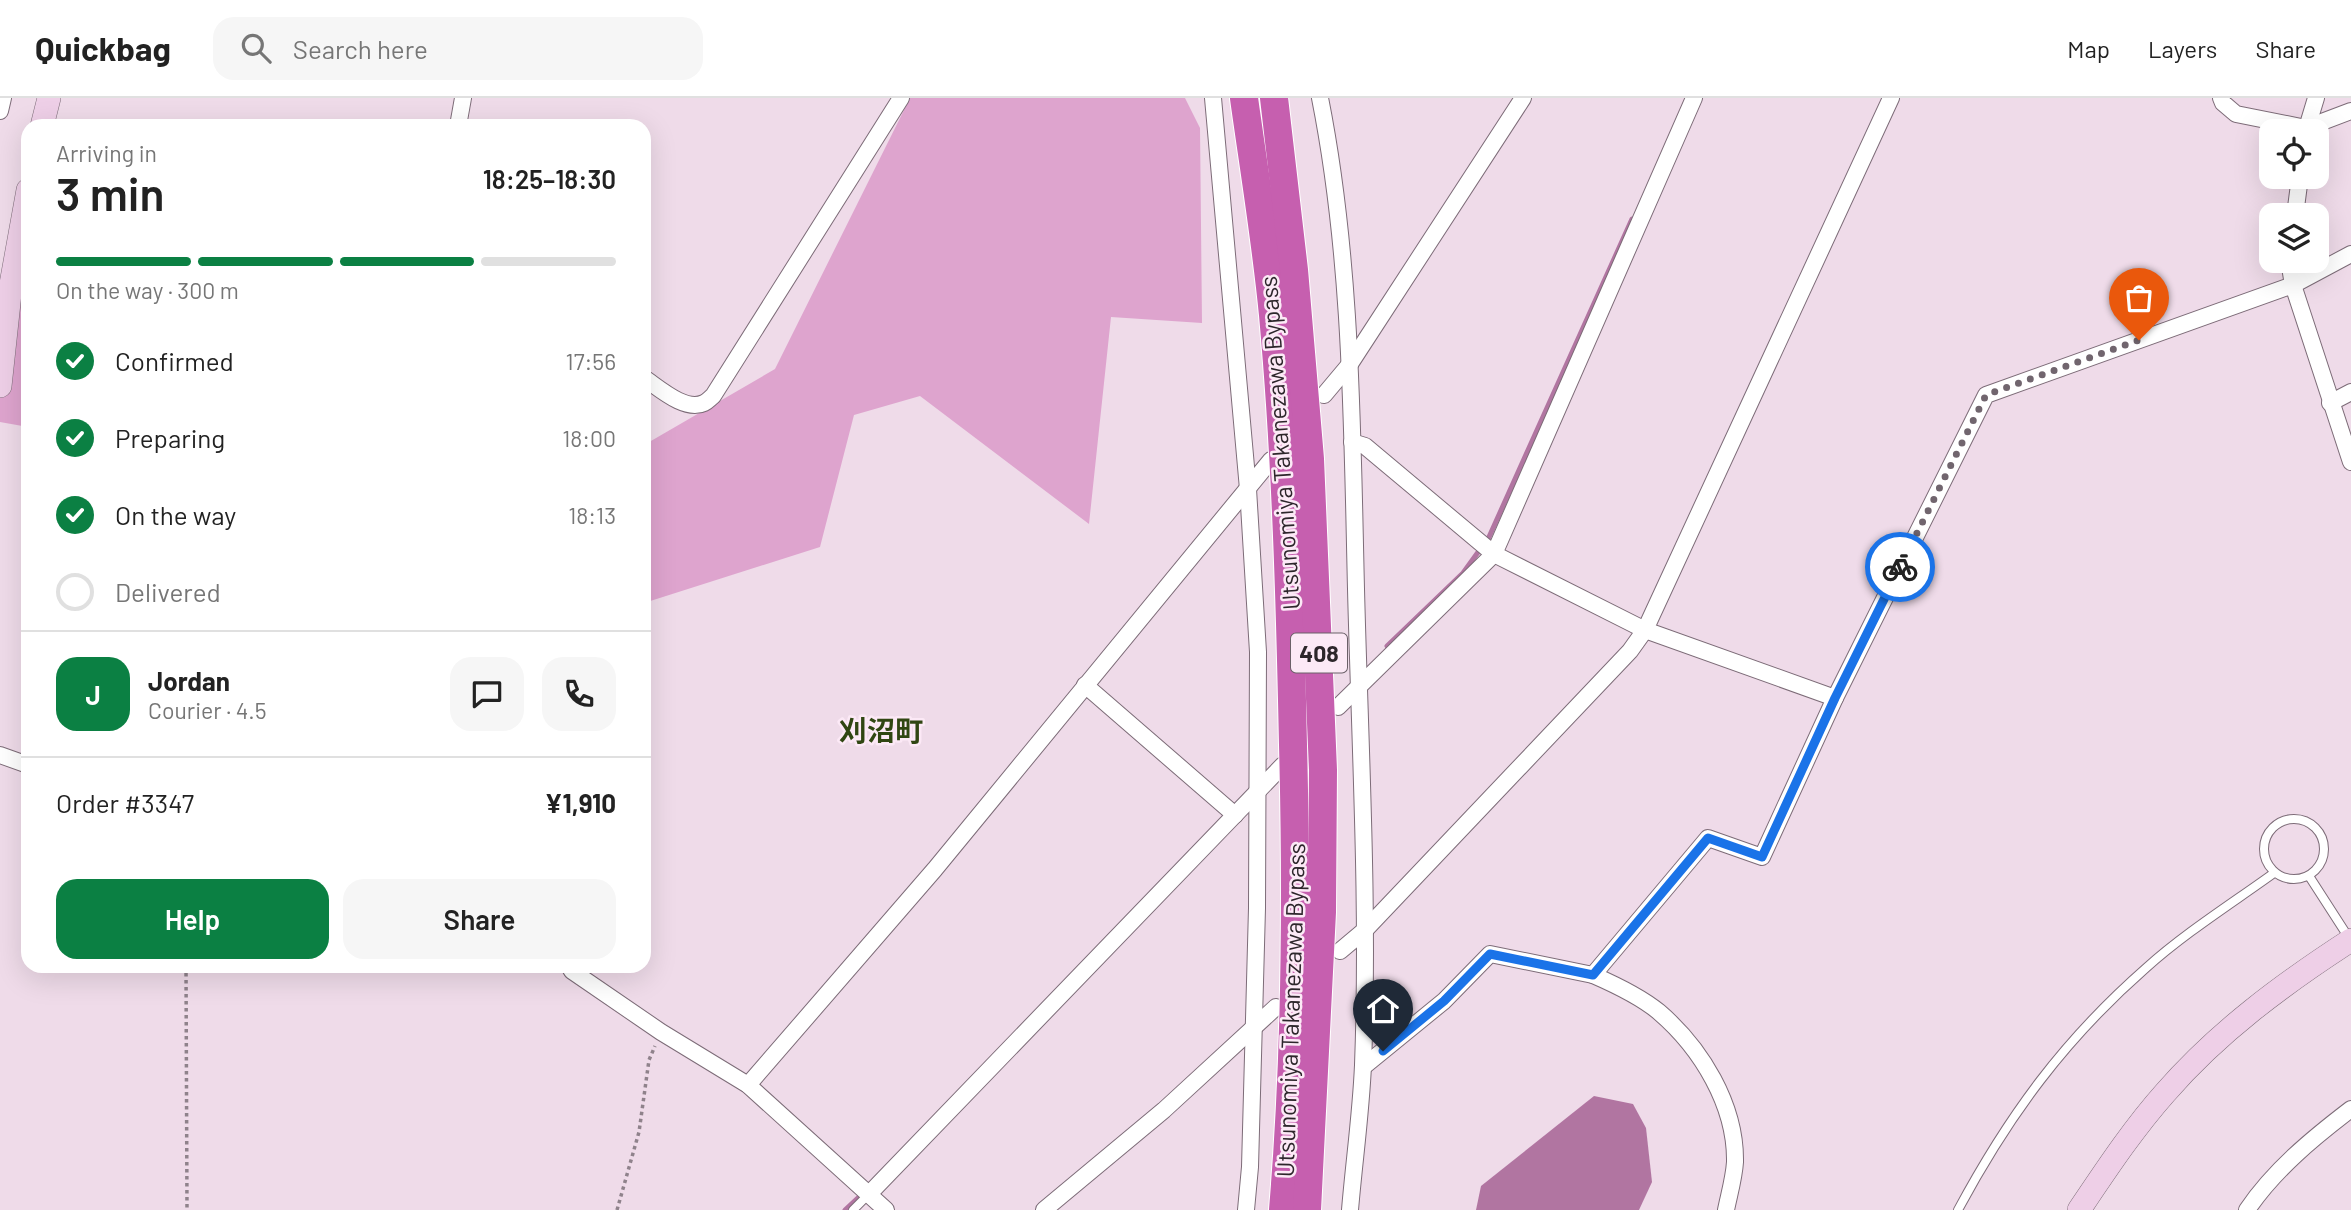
<!DOCTYPE html>
<meta charset="utf-8">
<style>
:root{--surface:#fff;--page:#f6f6f6;--text:#222;--muted:#767676;--line:#e0e0e0;--accent:#0b8043}
body{margin:0;font-family:Barlow,"Noto Sans JP",sans-serif;background:var(--page);color:var(--text);height:100vh;display:flex;flex-direction:column;font-size:26px;white-space:nowrap}
*{box-sizing:border-box;margin:0}
p{font-size:23px;color:var(--muted)}
.icon{flex:none;width:38px;height:38px;fill:none;stroke:currentColor;stroke-width:2;stroke-linecap:round;stroke-linejoin:round}
.map{position:relative;flex:1;overflow:hidden}
.drawer{position:absolute;left:21px;top:21px;width:630px;height:854px;display:flex;flex-direction:column;background:var(--surface);border-radius:21px;box-shadow:0 7px 28px #0002}
.drawer>*{flex:none}
.fabs{position:absolute;left:2259px;top:21px;display:grid;gap:14px}
.fabs a{display:grid;place-items:center;width:70px;height:70px;border-radius:14px;background:var(--surface);box-shadow:0 7px 28px #0002;font-size:35px}
.pin{position:absolute;display:grid;place-items:center;width:60px;height:60px;color:#fff;margin:-72px -30px;border-radius:50% 50% 50% 0;rotate:-45deg;box-shadow:0 0 7px #0007}
.pin .icon{rotate:45deg}
.courier{position:absolute;display:grid;place-items:center;width:70px;height:70px;margin:-35px;border:5px solid #1a73e8;border-radius:50%;background:#fff;color:#222;box-shadow:0 2px 9px #0007}
.head em{font-style:normal;font-weight:600}
.head div{display:flex;flex-direction:column-reverse}
.head{display:flex;align-items:center;justify-content:space-between;height:119px;padding:0 35px}
h1{font-size:46px;font-weight:600;line-height:52px}
.bar{display:grid;grid-template-columns:repeat(4,1fr);gap:10px 7px;align-content:center;height:84px;padding:0 35px}
.bar i{height:9px;border-radius:5px;background:var(--line)}
.bar .current{background:var(--accent)}
.bar p{grid-column:span 4}
.line{display:flex;align-items:center;gap:18px;padding:0 35px;border-top:2px solid var(--line)}
.line div{flex:1}
.round{display:grid;place-items:center;flex:none;width:74px;height:74px;border-radius:21px;background:var(--page)}
ol{padding:0 35px;list-style:none}
li{display:flex;align-items:center;gap:21px;height:77px}
li p{margin-inline-start:auto}
li .icon{padding:7px;border-radius:50%;background:var(--accent);color:#fff;stroke-width:4}
li:last-child{color:var(--muted)}
li i{width:38px;height:38px;border:4px solid var(--line);border-radius:50%}
.action{display:flex;gap:14px;margin-top:auto;padding:14px 35px}
.action a{flex:1;height:80px;border-radius:21px;background:var(--accent);color:#fff;font-size:28px;font-weight:600;line-height:80px;text-align:center}
.action a+a{background:var(--page);color:var(--text)}
header{display:flex;align-items:center;gap:42px;box-sizing:border-box;height:98px;padding:0 35px;background:var(--surface);border-bottom:2px solid var(--line)}
header strong{font-size:33px}
nav{display:flex;gap:38px;margin-inline-start:auto;font-size:24px}
.search{width:490px;height:63px;background:var(--page);display:flex;align-items:center;gap:18px;box-sizing:border-box;padding:0 24px;border-radius:21px;color:var(--muted);font-size:26px}
.map>svg:first-child{display:block}
</style>
<header>
<strong>Quickbag</strong>
<div class="search"><svg class="icon" aria-label="search" viewBox="0 0 24 24"><circle cx="10" cy="10" r="6"/><path d="M15 15l6 6"/></svg>Search here</div>
<nav><a>Map</a><a>Layers</a><a>Share</a></nav>
</header>
<div class="map">
<svg width="2351" height="1112" viewBox="0 0 2351 1112">
<rect width="100%" height="100%" fill="#efdbe9"/>
<g fill="#dea4ce">
<path d="M 910,0 L 1185,0 L 1200,30 L 1202,225 L 1111,219 L 1089,426 L 920,298 L 854,317 L 820,449 L 644,505 L 644,347 L 775,271 Z"/>
<path d="M 28,194 L 28,329 L 0,324 L 0,201 Z"/>
</g>
<path fill="#b175a1" d="M 1594,998 L 1633,1006 L 1646,1030 L 1652,1084 L 1639,1112 L 1476,1112 L 1481,1088 Z"/>
<g fill="none" stroke-linecap="round" stroke-linejoin="round">
<g stroke="#b175a1" stroke-width="5">
<path d="M 1387,548 L 1463,475 L 1489,439 L 1632,121"/>
<path d="M 845,1112 L 860,1098"/>
</g>
<g stroke="#7d6c78" stroke-width="10">
<g id="lane">
<circle cx="2294" cy="751" r="30"/>
<path d="M 2309,778 L 2349,840"/>
<path d="M 853,1112 L 870,1095"/>
<path d="M 1958,1112 C 2009,1017 2064,942 2146,870 C 2185,835 2231,806 2274,775"/>
</g>
</g>
<g stroke="#7d6c78" stroke-width="18">
<g id="street">
<path d="M 1213,0 L 1248,391 L 1258,554 L 1257,810 L 1250,1069 L 1246,1112"/>
<path d="M 1320,0 C 1352,161 1352,327 1356,491 C 1360,650 1369,808 1363,967 C 1361,1015 1354,1064 1350,1112"/>
<path d="M 2221,0 L 2223,5 L 2236,16 L 2306,30 L 2351,13"/>
<path d="M 0,13 L 3,0"/>
<path d="M 458,28 L 463,0"/>
<path d="M 2306,33 L 2316,0"/>
<path d="M 2295,117 L 2300,79"/>
<path d="M 2289,163 L 2293,187 L 2351,364"/>
<path d="M 644,280 C 659,290 685,314 704,305 C 708,303 710,300 713,298 L 901,0"/>
<path d="M 1324,297 L 1350,266 L 1523,0"/>
<path d="M 2330,305 L 2351,294"/>
<path d="M 1352,344 L 1365,348 L 1494,456 L 1645,532 L 1835,600"/>
<path d="M 1085,587 L 1235,717"/>
<path d="M 1338,609 L 1494,456 L 1694,0"/>
<path d="M 0,657 L 28,667"/>
<path d="M 1340,853 L 1365,832 L 1630,553 L 1645,532 L 1891,0"/>
<path d="M 569,868 L 572,873 L 661,934 L 748,987 L 886,1112"/>
<path d="M 1593,877 C 1616,887 1641,899 1659,914 C 1701,950 1736,1007 1735,1064 C 1734,1080 1729,1097 1726,1112"/>
<path d="M 1363,969 L 1444,903 L 1490,856 L 1593,877 L 1708,740 L 1762,759 L 1835,600 L 1986,297 L 2293,187 L 2351,156"/>
<path d="M 748,987 L 935,771 L 1271,362"/>
<path d="M 870,1095 L 1283,667"/>
<path d="M 1044,1112 L 1164,1012 L 1276,909"/>
<path d="M 2247,1112 C 2274,1072 2313,1040 2351,1011"/>
</g>
</g>
<g stroke="#7d6c78" stroke-width="24">
<g id="secondary">
<path d="M 42,28 L 49,0"/>
<path d="M 0,288 L 11,186 L 28,92"/>
<path d="M 2079,1112 C 2106,1072 2133,1031 2165,995 C 2218,934 2283,886 2351,842"/>
</g>
</g>
<g stroke="#fff" stroke-width="30">
<g id="highway">
<path d="M 1244,0 C 1254,72 1266,144 1273,217 C 1286,360 1290,504 1293,647 C 1297,802 1296,958 1283,1112"/>
<path d="M 1274,0 L 1294,172 L 1310,361 L 1323,672 L 1322,814 L 1307,1112"/>
</g>
</g>
<g stroke="#8f828b" stroke-width="3.5" stroke-dasharray="3.5 3.5" stroke-linecap="butt">
<path d="M 186,868 L 187,1112"/>
<path d="M 617,1112 L 639,1034 L 649,962 L 655,948"/>
</g>
<use href="#lane" stroke="#fff" stroke-width="8"/>
<use href="#street" stroke="#fff" stroke-width="16"/>
<use href="#secondary" stroke="#eecfe7" stroke-width="23"/>
<use href="#highway" stroke="#c65faf" stroke-width="28"/>
</g>
<g fill="none" stroke-linecap="round" stroke-linejoin="round">
<path stroke="#71656e" stroke-width="7" stroke-dasharray="0 12.6" d="M 1900,469 L 1986,297 L 2139,242"/>
<path stroke="#1a73e8" stroke-width="9" d="M 1383,953 L 1444,903 L 1490,856 L 1593,877 L 1708,740 L 1762,759 L 1835,600 L 1900,469"/>
</g>
<g text-anchor="middle" dominant-baseline="central" stroke-width="5" stroke-linejoin="round" paint-order="stroke">
<rect fill="#fce9f6" stroke="#6b6068" stroke-width="2" x="1291" y="535.5" width="56" height="39" rx="5"/>
<g font-size="23" font-weight="bold" fill="#2d262b">
<text x="1319" y="555">408</text>
</g>
<g font-size="24" fill="#2d262b" stroke="#fce9f6">
<text transform="translate(1279 345) rotate(-94)">Utsunomiya Takanezawa Bypass</text>
<text transform="translate(1290 912) rotate(-88)">Utsunomiya Takanezawa Bypass</text>
</g>
<g font-size="28" font-weight="bold" fill="#304612" stroke="#fce9f6">
<text x="881" y="632">刈沼町</text>
</g>
</g>
</svg>
<div class="fabs">
<a><svg class="icon" aria-label="locate" viewBox="0 0 24 24"><circle cx="12" cy="12" r="6"/><path d="M12 2v4M12 18v4M2 12h4M18 12h4"/></svg></a>
<a><svg class="icon" aria-label="layers" viewBox="0 0 24 24"><path d="M12 4l9 5-9 5-9-5zM3 14l9 5 9-5"/></svg></a>
</div>
<div class="pin" style="left:2139px;top:242px;background:#ea580c"><svg class="icon" aria-label="bag" viewBox="0 0 24 24"><path d="M5 8h14l-1 12H6zM9 8a3 3 0 0 1 6 0"/></svg></div>
<div class="pin" style="left:1383px;top:953px;background:#1f2937"><svg class="icon" aria-label="home" viewBox="0 0 24 24"><path d="M3 11l9-7 9 7M6 9v11h12V9"/></svg></div>
<div class="courier" style="left:1900px;top:469px"><svg class="icon" aria-label="bike" viewBox="0 0 24 24"><circle cx="6" cy="16" r="4"/><circle cx="18" cy="16" r="4"/><path d="M6 16l4-8h5l3 8M10 8l3 8H6M13 5h3"/></svg></div>
<section class="drawer">
<div class="head"><div><h1>3 min</h1><p>Arriving in</p></div><em>18:25–18:30</em></div>
<div class="bar"><i class="current"></i><i class="current"></i><i class="current"></i><i></i><p>On the way · 300 m</p></div>
<ol>
<li><svg class="icon" aria-label="check" viewBox="0 0 24 24"><path d="M5 12l5 5 9-10"/></svg>Confirmed<p>17:56</p></li>
<li><svg class="icon" aria-label="check" viewBox="0 0 24 24"><path d="M5 12l5 5 9-10"/></svg>Preparing<p>18:00</p></li>
<li><svg class="icon" aria-label="check" viewBox="0 0 24 24"><path d="M5 12l5 5 9-10"/></svg>On the way<p>18:13</p></li>
<li><i></i>Delivered</li>
</ol>
<div class="line" style="height:126px"><b class="round" style="background:var(--accent);color:#fff">J</b><div><b>Jordan</b><p>Courier · 4.5</p></div><a class="round"><svg class="icon" aria-label="chat" viewBox="0 0 24 24"><path d="M4 5h16v11H9l-5 4z"/></svg></a><a class="round"><svg class="icon" aria-label="phone" viewBox="0 0 24 24"><path d="M5 4h4l2 5-3 2q2 4 5 5l2-3 5 2v4C11 20 4 13 5 4z"/></svg></a></div>
<div class="line" style="height:91px"><div>Order #3347</div><b>¥1,910</b></div>
<div class="action"><a>Help</a><a>Share</a></div>
</section>
</div>
